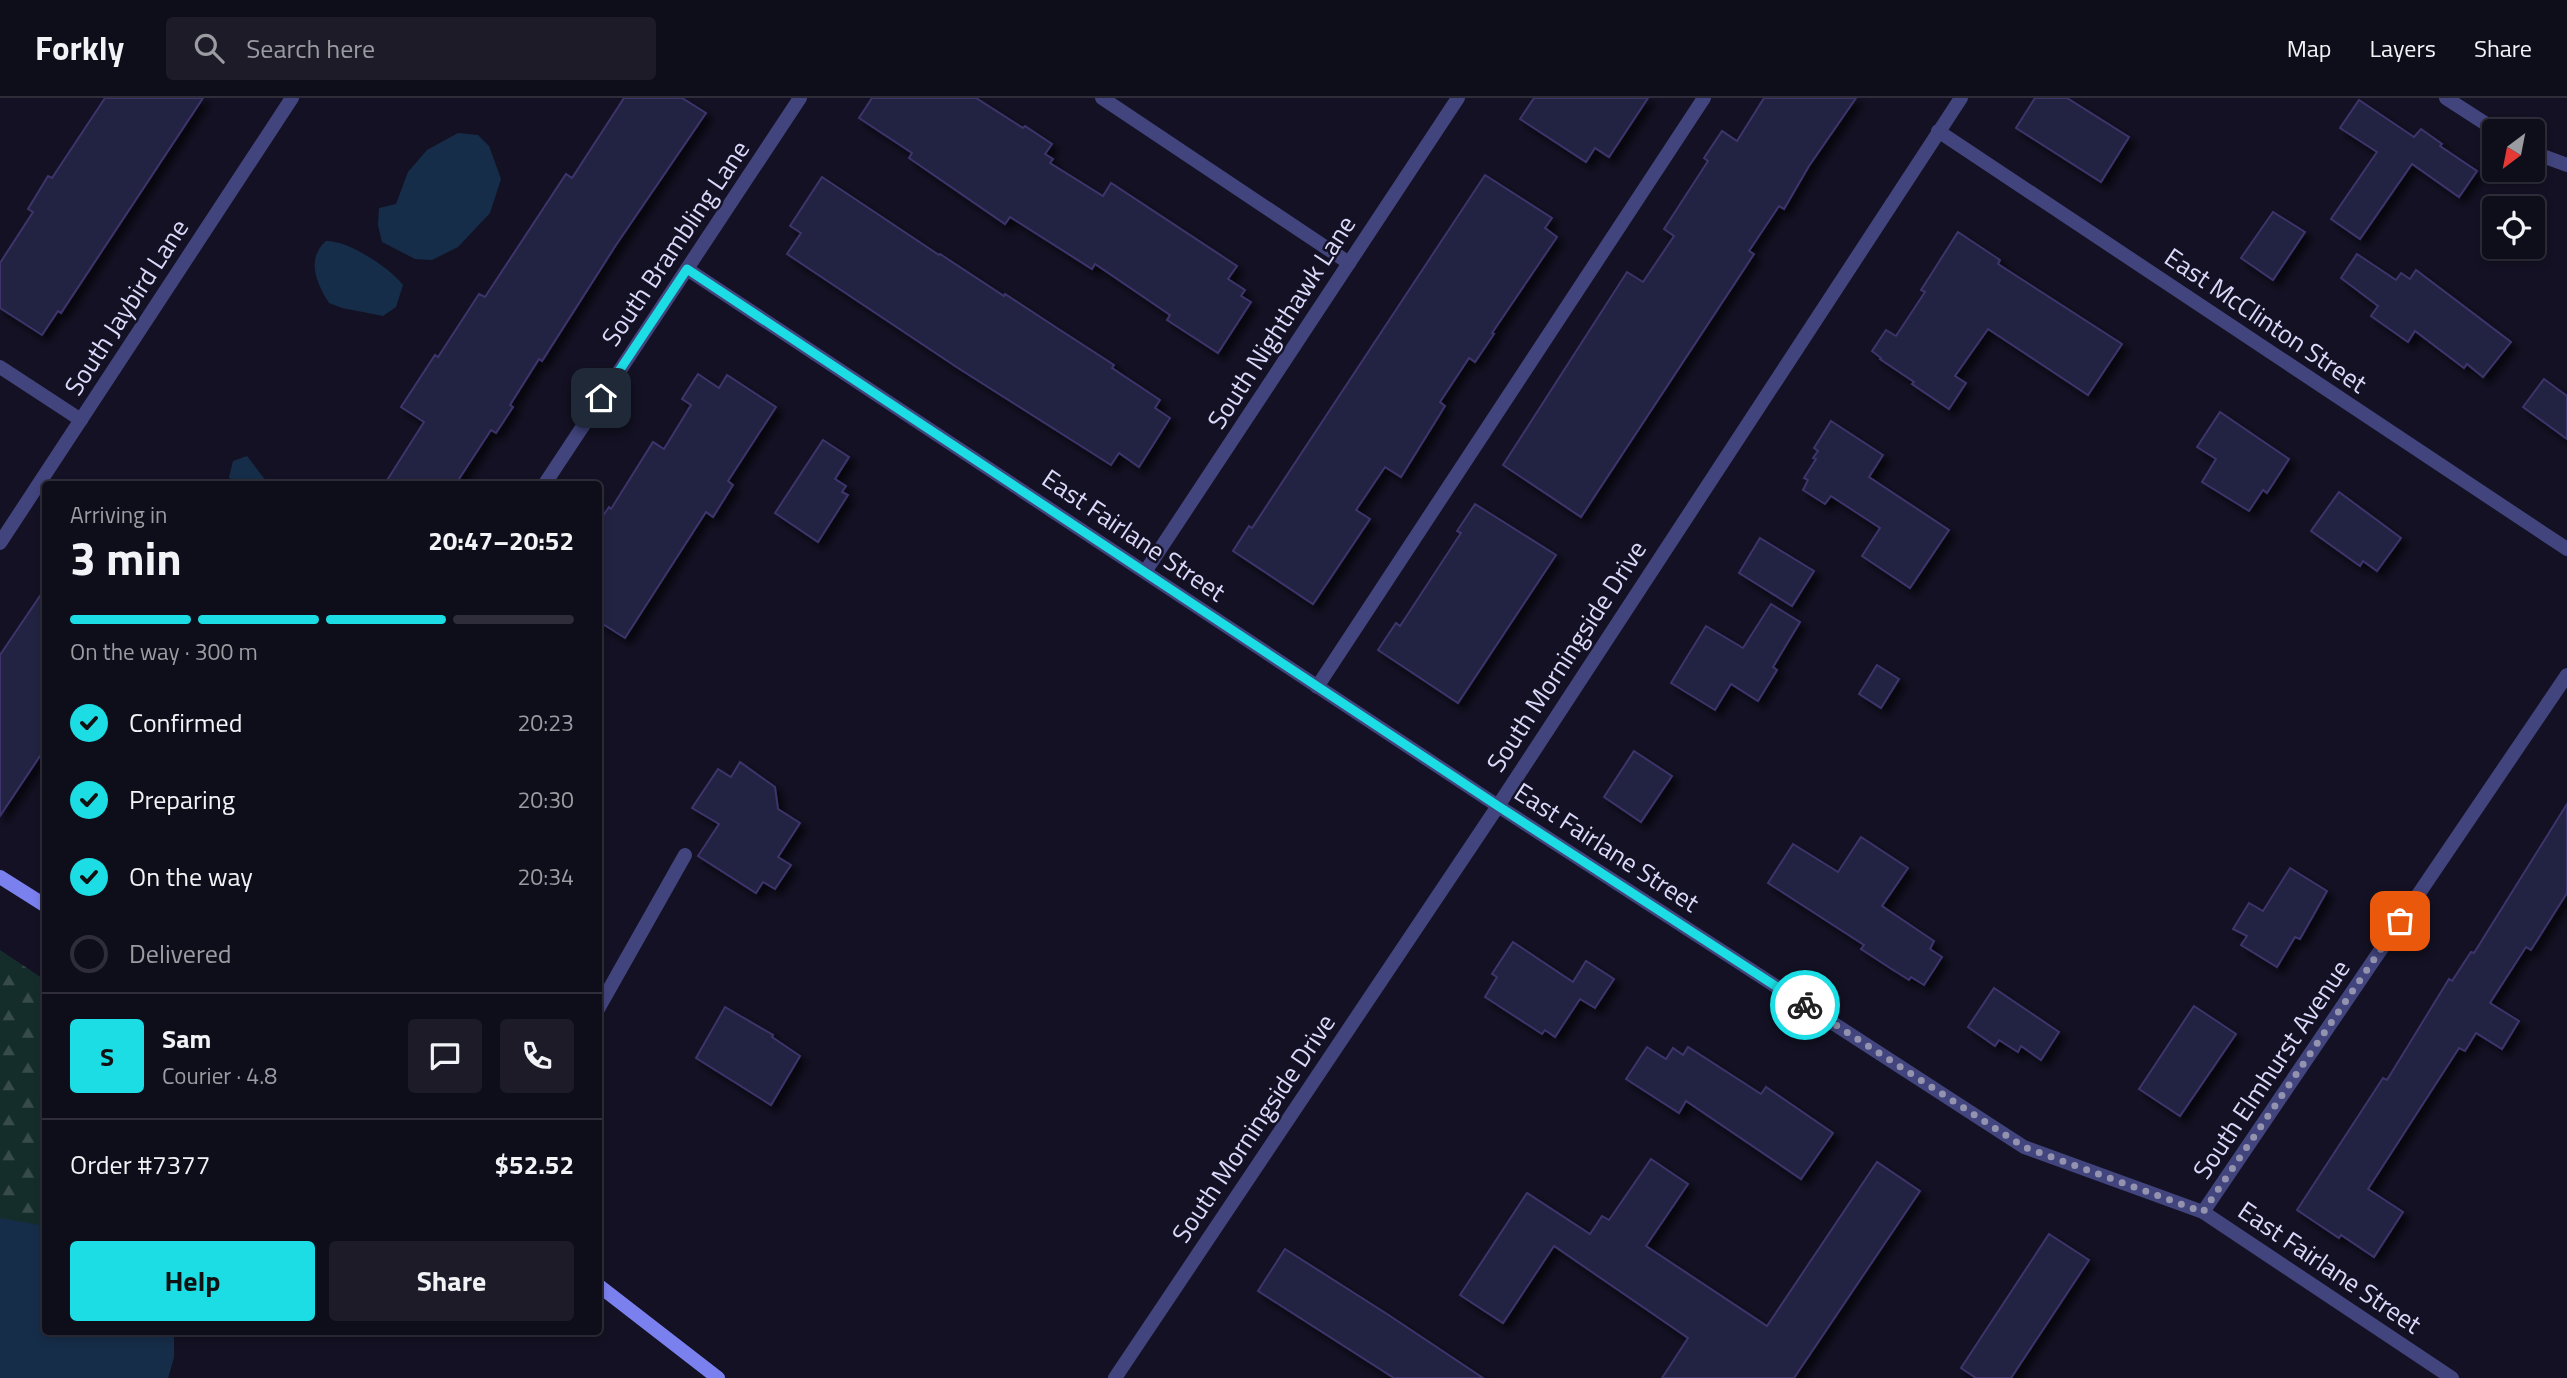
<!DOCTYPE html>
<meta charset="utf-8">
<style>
:root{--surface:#0e0d1a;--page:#1c1b27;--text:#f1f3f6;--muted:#9b9ca2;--line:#2e2d39;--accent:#1cdde3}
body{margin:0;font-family:"Titillium Web",sans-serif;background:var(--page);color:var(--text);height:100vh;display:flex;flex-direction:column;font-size:26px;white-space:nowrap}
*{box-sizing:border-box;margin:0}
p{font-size:23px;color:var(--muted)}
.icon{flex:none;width:38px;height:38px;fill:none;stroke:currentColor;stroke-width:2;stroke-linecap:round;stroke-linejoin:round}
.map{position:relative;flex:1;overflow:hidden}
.panel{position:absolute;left:42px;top:383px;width:560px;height:854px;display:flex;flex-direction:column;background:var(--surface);border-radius:7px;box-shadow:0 4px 10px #0003,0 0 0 2px var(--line)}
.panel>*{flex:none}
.needle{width:46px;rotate:212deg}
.fabs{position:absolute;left:2482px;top:21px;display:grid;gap:14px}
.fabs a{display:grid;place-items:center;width:63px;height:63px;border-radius:7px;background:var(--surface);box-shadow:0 4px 10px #0003,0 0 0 2px var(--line);font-size:35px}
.pin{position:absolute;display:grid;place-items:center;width:60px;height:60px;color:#fff;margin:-30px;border-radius:14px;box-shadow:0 4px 10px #0006}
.courier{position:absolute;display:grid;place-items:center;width:70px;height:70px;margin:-35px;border:5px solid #1cdde3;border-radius:50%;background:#fff;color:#222;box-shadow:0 2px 9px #0007}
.headline em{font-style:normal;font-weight:700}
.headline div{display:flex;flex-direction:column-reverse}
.headline{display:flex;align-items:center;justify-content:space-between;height:119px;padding:0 28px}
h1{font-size:46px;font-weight:700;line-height:52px}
.bar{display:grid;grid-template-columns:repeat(4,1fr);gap:10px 7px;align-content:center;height:84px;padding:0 28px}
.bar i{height:9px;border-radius:5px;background:var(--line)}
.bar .active{background:var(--accent)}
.bar p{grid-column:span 4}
.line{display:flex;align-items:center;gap:18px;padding:0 28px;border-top:2px solid var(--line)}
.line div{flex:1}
.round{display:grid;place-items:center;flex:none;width:74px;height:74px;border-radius:7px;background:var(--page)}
ol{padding:0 28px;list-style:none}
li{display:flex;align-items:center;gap:21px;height:77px}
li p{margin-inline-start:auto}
li .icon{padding:7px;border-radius:50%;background:var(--accent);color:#111;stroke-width:4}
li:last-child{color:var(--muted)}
li i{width:38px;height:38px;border:4px solid var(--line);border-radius:50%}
.cta{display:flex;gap:14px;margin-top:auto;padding:14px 28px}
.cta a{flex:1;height:80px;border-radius:7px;background:var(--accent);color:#111;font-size:28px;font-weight:700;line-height:80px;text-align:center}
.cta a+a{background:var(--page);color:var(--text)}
header{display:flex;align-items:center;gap:42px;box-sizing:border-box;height:98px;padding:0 35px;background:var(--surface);border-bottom:2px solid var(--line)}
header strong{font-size:33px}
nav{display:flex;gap:38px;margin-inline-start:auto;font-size:24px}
.search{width:490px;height:63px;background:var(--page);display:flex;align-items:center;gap:18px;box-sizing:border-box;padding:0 24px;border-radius:7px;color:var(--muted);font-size:26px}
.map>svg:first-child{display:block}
</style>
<header>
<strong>Forkly</strong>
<div class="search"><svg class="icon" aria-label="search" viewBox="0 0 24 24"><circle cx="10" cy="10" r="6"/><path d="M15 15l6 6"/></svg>Search here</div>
<nav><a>Map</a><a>Layers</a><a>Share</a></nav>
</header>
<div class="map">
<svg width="2567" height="1280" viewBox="0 0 2567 1280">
<defs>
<pattern id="forest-firs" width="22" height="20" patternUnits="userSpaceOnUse" patternTransform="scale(1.75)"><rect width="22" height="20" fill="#152d2a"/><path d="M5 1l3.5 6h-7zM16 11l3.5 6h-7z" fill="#364b4a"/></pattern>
<filter id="shadow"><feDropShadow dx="6" dy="6" stdDeviation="3.5" flood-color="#0009"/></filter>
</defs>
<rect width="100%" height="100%" fill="#131123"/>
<path fill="url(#forest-firs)" d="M 0,852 L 45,882 L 46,1234 L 174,1234 L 174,1259 L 168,1280 L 0,1280 Z"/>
<g fill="#162d49">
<path d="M 458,35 L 478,37 L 489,48 L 501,81 L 490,115 L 458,149 L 432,162 L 415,161 L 382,144 L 378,127 L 379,110 L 396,106 L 408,74 L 427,52 Z"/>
<path d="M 326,143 C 348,142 390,170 403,187 L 396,209 L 383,218 L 342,210 L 329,205 C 316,185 306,161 326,143 Z"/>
<path d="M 247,358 L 269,387 L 234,387 L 229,379 L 233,363 Z"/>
<path d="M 0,1120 L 45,1128 L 46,1234 L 174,1234 L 174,1259 L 168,1280 L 0,1280 Z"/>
</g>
<g fill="#242042" stroke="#3c356b" stroke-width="2" filter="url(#shadow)">
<path d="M 105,0 L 203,0 L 61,215 L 58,213 L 42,237 L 0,210 L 0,165 L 33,114 L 28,111 L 48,78 L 52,80 Z"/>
<path d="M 624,0 L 682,0 L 706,15 L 616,147 L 542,263 L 539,261 L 510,307 L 513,309 L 496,335 L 491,332 L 455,387 L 384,387 L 424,324 L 401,309 L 435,257 L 438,259 L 479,196 L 485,199 L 566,76 L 572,80 Z"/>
<path d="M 872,0 L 976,0 L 1023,30 L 1025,28 L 1052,46 L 1045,56 L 1053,61 L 1050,65 L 1103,98 L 1111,85 L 1237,168 L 1228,181 L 1245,192 L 1241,198 L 1251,204 L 1218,255 L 1167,222 L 1170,217 L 1095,166 L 1092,171 L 1010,119 L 1005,126 L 909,60 L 912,55 L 859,20 Z"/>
<path d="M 1534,0 L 1648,0 L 1609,59 L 1595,50 L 1586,64 L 1520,21 Z"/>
<path d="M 1764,0 L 1856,0 L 1809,68 L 1784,111 L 1779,108 L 1749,153 L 1754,156 L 1581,419 L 1503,367 L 1627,174 L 1643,184 L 1674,138 L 1664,131 L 1708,63 L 1704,60 L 1722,33 L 1737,43 Z"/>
<path d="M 2035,0 L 2067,0 L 2129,39 L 2101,84 L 2016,30 Z"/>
<path d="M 2359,2 L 2414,39 L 2421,31 L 2442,46 L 2440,48 L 2477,73 L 2459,99 L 2412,66 L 2360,141 L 2331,121 L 2377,54 L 2340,30 Z"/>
<path d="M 1485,77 L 1552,120 L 1545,130 L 1557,139 L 1492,235 L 1494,236 L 1475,264 L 1469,260 L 1440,304 L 1445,308 L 1401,379 L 1385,369 L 1356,412 L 1370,421 L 1313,506 L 1233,453 L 1249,428 L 1252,430 Z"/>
<path d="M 822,79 L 939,157 L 940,156 L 1004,198 L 1005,196 L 1057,230 L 1114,267 L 1112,270 L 1160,302 L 1155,310 L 1170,320 L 1139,369 L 1119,355 L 1111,367 L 958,270 L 787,156 L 801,135 L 790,128 Z"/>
<path d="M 2273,114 L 2305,134 L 2273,182 L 2241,160 Z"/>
<path d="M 1958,134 L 2000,162 L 1998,166 L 2122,246 L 2088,297 L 1988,231 L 1955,278 L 1966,285 L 1949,311 L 1912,286 L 1914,284 L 1880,261 L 1881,260 L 1872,253 L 1886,232 L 1896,238 L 1925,194 L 1921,192 Z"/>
<path d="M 2357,156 L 2396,182 L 2401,175 L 2410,181 L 2416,172 L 2511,244 L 2483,279 L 2467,266 L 2464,270 L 2415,233 L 2408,244 L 2371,218 L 2378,208 L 2341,180 Z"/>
<path d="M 698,276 L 719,290 L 727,277 L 776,309 L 728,383 L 733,387 L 713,419 L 706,414 L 625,540 L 598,523 L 598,425 L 609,409 L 611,411 L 653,344 L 664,351 L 691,307 L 682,301 Z"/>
<path d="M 2544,281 L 2567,298 L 2567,341 L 2523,309 Z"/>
<path d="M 2220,314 L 2289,361 L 2267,395 L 2263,392 L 2249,413 L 2202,384 L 2216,361 L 2197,349 Z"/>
<path d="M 1831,323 L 1883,357 L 1869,379 L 1949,432 L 1910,490 L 1862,458 L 1880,430 L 1831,398 L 1825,406 L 1803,392 L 1808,382 L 1804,380 L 1816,361 L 1813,360 L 1818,353 L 1814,350 Z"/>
<path d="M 823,342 L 849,359 L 835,381 L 846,388 L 842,394 L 848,397 L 818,444 L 775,415 Z"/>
<path d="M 2339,394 L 2401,440 L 2377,473 L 2363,463 L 2360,468 L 2311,433 Z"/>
<path d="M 1475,406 L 1556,457 L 1458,605 L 1378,552 L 1396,525 L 1400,528 L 1461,435 L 1457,433 Z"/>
<path d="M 1760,440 L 1814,473 L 1792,508 L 1739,475 Z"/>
<path d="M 46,489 L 46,649 L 0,718 L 0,557 Z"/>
<path d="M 1771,506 L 1800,524 L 1773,569 L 1777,572 L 1758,603 L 1731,586 L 1715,612 L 1671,585 L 1706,528 L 1743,550 Z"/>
<path d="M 1877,567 L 1899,581 L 1881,610 L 1859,596 Z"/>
<path d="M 1634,653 L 1672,678 L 1641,724 L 1604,699 Z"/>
<path d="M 740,664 L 775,689 L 778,711 L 800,725 L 778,759 L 791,767 L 775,791 L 763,784 L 756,795 L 698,758 L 719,726 L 692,710 L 718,671 L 731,679 Z"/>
<path d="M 2567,706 L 2567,795 L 2531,852 L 2526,849 L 2490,905 L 2519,923 L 2502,951 L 2476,935 L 2465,953 L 2459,950 L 2368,1091 L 2403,1114 L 2374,1159 L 2341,1137 L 2339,1140 L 2297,1112 L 2383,980 L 2387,982 L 2449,881 L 2452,883 L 2471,854 L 2474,855 Z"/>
<path d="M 1861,739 L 1908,770 L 1882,808 L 1934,843 L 1930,851 L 1942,859 L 1924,887 L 1911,879 L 1909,882 L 1890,870 L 1861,851 L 1864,847 L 1768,785 L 1793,746 L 1838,774 Z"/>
<path d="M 2290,770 L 2327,793 L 2300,841 L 2295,839 L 2277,869 L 2241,847 L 2247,838 L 2233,831 L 2249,805 L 2263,813 Z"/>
<path d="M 1513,844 L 1573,884 L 1586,863 L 1614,881 L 1595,910 L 1580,901 L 1555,939 L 1545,932 L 1542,936 L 1485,899 L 1497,879 L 1492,876 Z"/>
<path d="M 1994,890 L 2059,934 L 2041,962 L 2021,948 L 2018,954 L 1999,942 L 1995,948 L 1968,929 Z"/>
<path d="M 2194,908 L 2236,936 L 2180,1018 L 2139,991 Z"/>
<path d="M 725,909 L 773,937 L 772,939 L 800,958 L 771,1007 L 696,960 Z"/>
<path d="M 1647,949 L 1666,961 L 1673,950 L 1683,957 L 1688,949 L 1761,996 L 1766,989 L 1833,1035 L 1801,1081 L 1686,1003 L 1679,1015 L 1626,981 Z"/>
<path d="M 1651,1061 L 1688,1086 L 1646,1148 L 1767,1228 L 1877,1064 L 1920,1093 L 1794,1280 L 1662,1280 L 1688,1240 L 1554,1148 L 1503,1225 L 1460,1197 L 1527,1095 L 1590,1136 L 1602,1118 L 1609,1122 Z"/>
<path d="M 2049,1136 L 2089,1162 L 2011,1280 L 1976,1280 L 1961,1270 Z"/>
<path d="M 1285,1151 L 1387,1216 L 1483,1280 L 1394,1280 L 1258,1193 Z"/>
</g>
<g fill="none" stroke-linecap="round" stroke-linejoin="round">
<g stroke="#42447d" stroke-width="14">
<path d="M 1317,589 L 1704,0"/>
<path d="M 598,911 L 685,757"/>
</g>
<g stroke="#42447d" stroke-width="14">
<path d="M 1102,0 L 1349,165"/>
<path d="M 2446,0 L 2497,33"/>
<path d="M 1938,33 L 2567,451"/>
<path d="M 2532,54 L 2567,67"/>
<path d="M 687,171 L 1498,708 L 2024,1049 L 2203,1114 L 2452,1280"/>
<path d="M 0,269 L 81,322"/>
<path d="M 544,387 L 800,0"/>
<path d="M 0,445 L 292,0"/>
<path d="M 1145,474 L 1458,0"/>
<path d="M 2203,1114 L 2567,577"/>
</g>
<path stroke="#42447d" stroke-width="14" d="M 1115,1280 L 1498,708 L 1961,0"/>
<g stroke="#7b80ef" stroke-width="14">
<path d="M 0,779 L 46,808"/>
<path d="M 598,1187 L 718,1280"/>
</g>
</g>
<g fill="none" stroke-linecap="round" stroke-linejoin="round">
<path stroke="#9493af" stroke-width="7" stroke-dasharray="0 12.6" d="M 1805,907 L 2024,1049 L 2203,1114 L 2400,823"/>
<path stroke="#1cdde3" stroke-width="9" d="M 601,300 L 687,171 L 1498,708 L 1805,907"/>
</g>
<g text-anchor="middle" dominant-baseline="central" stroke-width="5" stroke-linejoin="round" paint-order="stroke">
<g font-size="26" fill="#dad9fa" stroke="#131123">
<text transform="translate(675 145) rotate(-56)">South Brambling Lane</text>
<text transform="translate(126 209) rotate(-57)">South Jaybird Lane</text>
<text transform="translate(2266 222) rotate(34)">East McClinton Street</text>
<text transform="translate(1281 224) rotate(-57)">South Nighthawk Lane</text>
<text transform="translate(1134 437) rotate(34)">East Fairlane Street</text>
<text transform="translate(1566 558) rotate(-57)">South Morningside Drive</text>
<text transform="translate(1607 749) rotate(33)">East Fairlane Street</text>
<text transform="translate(2271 971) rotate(-56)">South Elmhurst Avenue</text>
<text transform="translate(1253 1030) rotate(-56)">South Morningside Drive</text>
<text transform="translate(2330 1169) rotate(34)">East Fairlane Street</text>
</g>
</g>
</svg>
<div class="fabs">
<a><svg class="needle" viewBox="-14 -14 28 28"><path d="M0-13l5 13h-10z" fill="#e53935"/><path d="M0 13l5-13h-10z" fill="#9b9ca2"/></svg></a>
<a><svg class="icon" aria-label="locate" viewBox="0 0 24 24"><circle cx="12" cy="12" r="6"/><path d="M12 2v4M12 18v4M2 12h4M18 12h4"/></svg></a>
</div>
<div class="pin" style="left:2400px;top:823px;background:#ea580c"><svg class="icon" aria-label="bag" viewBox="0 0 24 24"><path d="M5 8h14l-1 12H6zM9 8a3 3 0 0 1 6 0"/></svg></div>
<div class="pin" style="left:601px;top:300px;background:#1f2937"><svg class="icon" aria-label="home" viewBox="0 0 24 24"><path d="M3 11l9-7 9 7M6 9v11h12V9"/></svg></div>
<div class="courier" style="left:1805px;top:907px"><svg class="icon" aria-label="bike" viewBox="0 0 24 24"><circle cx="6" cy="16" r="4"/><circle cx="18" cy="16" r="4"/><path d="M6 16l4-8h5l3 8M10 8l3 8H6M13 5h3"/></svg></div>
<section class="panel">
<div class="headline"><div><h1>3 min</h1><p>Arriving in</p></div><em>20:47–20:52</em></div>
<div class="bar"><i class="active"></i><i class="active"></i><i class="active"></i><i></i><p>On the way · 300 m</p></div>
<ol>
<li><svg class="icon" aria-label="check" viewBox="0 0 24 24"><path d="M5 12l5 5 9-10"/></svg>Confirmed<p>20:23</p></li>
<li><svg class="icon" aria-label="check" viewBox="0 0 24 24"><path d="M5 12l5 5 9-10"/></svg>Preparing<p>20:30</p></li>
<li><svg class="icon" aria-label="check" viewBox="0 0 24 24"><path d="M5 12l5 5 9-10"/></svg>On the way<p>20:34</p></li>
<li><i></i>Delivered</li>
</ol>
<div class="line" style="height:126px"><b class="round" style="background:var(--accent);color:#111">S</b><div><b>Sam</b><p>Courier · 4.8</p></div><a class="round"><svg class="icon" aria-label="chat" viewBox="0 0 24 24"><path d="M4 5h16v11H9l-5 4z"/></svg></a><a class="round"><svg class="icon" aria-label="phone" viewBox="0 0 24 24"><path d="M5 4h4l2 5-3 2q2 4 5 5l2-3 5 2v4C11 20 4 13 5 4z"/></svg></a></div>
<div class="line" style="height:91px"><div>Order #7377</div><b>$52.52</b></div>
<div class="cta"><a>Help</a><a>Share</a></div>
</section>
</div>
